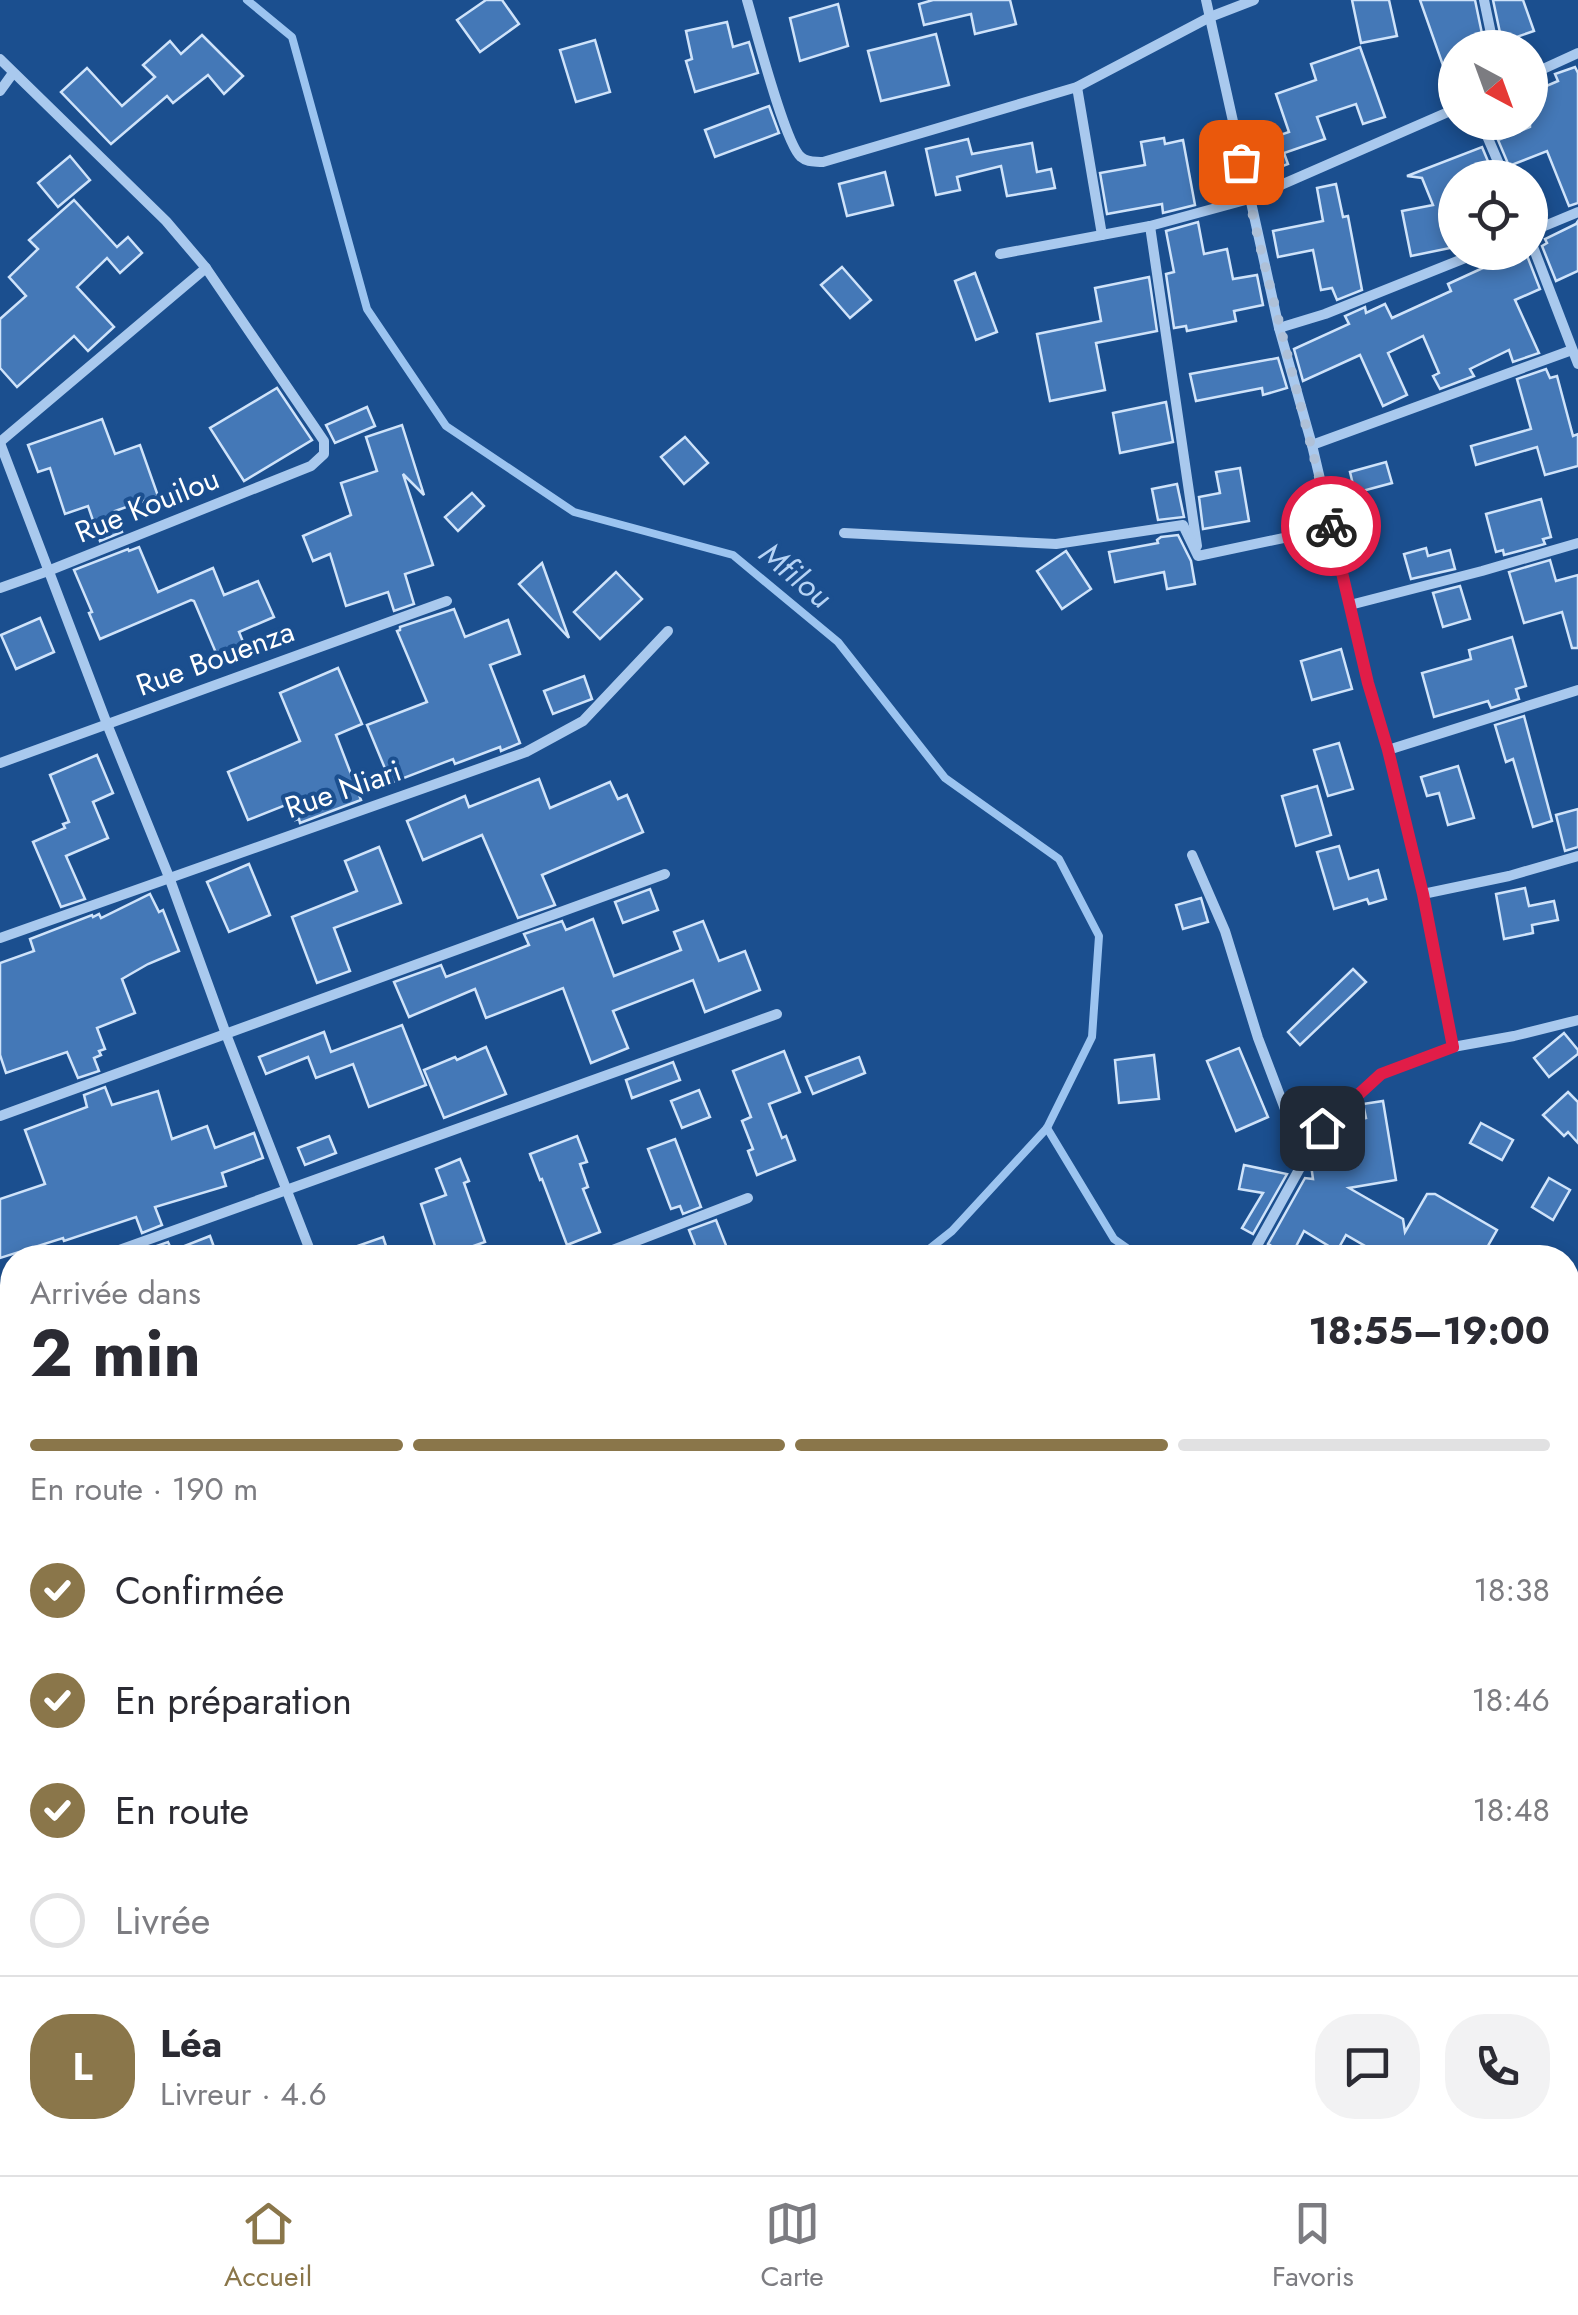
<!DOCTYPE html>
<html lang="fr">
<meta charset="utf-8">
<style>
:root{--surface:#fff;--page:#f2f2f3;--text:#2b2b33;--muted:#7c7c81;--line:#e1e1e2;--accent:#8a764a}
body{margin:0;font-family:Jost,sans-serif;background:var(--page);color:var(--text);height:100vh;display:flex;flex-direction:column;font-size:38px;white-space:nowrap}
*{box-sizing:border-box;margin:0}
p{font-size:32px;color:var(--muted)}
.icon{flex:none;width:55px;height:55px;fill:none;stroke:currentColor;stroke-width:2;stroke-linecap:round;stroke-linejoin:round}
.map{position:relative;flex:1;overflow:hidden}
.panel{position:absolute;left:0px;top:1245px;width:1580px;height:930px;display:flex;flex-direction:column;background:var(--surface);border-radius:40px 40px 0 0;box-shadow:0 5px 15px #0003}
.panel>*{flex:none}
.needle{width:65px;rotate:139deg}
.tools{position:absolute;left:1438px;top:30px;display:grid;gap:20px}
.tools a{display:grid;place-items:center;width:110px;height:110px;border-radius:50%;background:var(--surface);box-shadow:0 5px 15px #0003;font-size:50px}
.pin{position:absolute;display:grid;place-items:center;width:85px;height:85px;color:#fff;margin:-42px;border-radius:20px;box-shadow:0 5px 15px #0006}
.courier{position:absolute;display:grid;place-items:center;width:100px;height:100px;margin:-50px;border:8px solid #e11d48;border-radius:50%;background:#fff;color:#222;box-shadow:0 2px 12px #0007}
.head em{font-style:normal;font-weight:700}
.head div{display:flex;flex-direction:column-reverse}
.head{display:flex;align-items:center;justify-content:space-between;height:170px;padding:0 30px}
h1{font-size:65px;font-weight:700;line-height:75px}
.bar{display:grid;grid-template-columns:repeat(4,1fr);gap:15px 10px;align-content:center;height:120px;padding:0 30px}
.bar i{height:12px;border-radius:8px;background:var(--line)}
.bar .active{background:var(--accent)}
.bar p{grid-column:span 4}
.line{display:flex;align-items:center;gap:25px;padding:0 30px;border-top:2px solid var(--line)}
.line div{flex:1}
.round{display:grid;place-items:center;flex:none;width:105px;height:105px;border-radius:40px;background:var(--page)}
ol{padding:0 30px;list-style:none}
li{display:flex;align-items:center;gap:30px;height:110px}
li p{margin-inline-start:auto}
li .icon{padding:10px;border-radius:50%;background:var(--accent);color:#fff;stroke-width:4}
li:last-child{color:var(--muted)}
li i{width:55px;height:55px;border:5px solid var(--line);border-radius:50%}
.menu{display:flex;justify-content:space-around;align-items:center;height:140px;border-top:2px solid var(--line);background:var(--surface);font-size:28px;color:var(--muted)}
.menu a{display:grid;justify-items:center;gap:5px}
.menu .active{color:var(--accent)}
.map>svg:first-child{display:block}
</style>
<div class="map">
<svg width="1578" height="2175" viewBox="0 0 1578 2175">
<rect width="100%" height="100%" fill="#1b4f8f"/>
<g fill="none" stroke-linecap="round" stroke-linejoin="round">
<g stroke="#9cc4f0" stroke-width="8">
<path d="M 247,0 L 292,37 L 367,309 L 446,426 L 574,512 L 733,555 L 838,642 L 945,778 L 1059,859 L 1099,936 L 1092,1037 L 1047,1128 L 952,1231 L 918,1258"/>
<path d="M 1047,1128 L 1114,1239 L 1141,1258"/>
<path d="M 1568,1434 L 1578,1437"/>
<path d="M 349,2175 L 352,2162"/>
</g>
</g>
<g fill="#4478b7" stroke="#cfe3fa" stroke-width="2.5">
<path d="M 486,0 L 502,0 L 519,24 L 480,52 L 457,20 Z"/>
<path d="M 933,0 L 1010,0 L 1016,24 L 975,34 L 971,14 L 924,25 L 919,4 Z"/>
<path d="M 1352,0 L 1389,0 L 1397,36 L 1361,43 Z"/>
<path d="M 1420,0 L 1475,0 L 1485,48 L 1455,48 L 1455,91 L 1452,91 Z"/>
<path d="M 1493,0 L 1523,0 L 1534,31 L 1502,42 Z"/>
<path d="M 838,4 L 848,46 L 800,61 L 790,18 Z"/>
<path d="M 727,22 L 733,47 L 749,42 L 758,73 L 695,92 L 686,61 L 692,59 L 686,31 Z"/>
<path d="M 936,34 L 949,85 L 881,101 L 868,51 Z"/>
<path d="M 202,35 L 243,76 L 224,94 L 208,75 L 173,103 L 167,96 L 111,144 L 61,92 L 87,68 L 122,106 L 155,77 L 143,65 L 170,41 L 181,54 Z"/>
<path d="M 595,40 L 610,92 L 576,102 L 560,50 Z"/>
<path d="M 1360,47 L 1385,117 L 1363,124 L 1356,104 L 1317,117 L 1325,139 L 1284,153 L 1288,164 L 1270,171 L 1260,142 L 1289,132 L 1276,94 L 1316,80 L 1311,64 Z"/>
<path d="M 1575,67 L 1578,73 L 1578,203 L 1569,206 L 1547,151 L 1509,166 L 1498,140 L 1530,127 L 1530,93 L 1558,81 L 1555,74 Z"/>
<path d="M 769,106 L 779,133 L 715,157 L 705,130 Z"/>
<path d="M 1164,138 L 1165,144 L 1183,140 L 1195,205 L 1163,213 L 1162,204 L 1107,214 L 1100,173 L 1145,165 L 1141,142 Z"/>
<path d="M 968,139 L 972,154 L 1032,143 L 1037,172 L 1051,169 L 1055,188 L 1007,196 L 1001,166 L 957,177 L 960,190 L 936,195 L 926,149 Z"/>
<path d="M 1482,147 L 1495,178 L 1455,178 L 1455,247 L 1411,256 L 1402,211 L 1433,205 L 1422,178 L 1407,176 Z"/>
<path d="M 70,156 L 90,180 L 58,207 L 38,183 Z"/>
<path d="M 885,172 L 893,205 L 847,216 L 839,184 Z"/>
<path d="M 1336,184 L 1343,217 L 1348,216 L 1362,290 L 1337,300 L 1332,288 L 1321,290 L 1313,250 L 1278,257 L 1273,231 L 1323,221 L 1317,188 Z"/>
<path d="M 74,200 L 117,247 L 128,237 L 142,253 L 120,273 L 107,258 L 77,287 L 114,327 L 88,351 L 74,336 L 17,387 L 0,368 L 0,319 L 26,296 L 9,277 L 38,249 L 29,240 Z"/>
<path d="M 1578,221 L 1578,271 L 1556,281 L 1542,246 L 1547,243 L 1545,239 L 1576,224 Z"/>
<path d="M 1198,222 L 1204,254 L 1227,249 L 1233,279 L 1257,275 L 1263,305 L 1234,311 L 1236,321 L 1187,331 L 1186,326 L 1174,328 L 1166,274 L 1174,272 L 1166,231 Z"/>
<path d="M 1526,253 L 1540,289 L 1515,300 L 1539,353 L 1513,362 L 1509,350 L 1470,369 L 1474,376 L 1440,389 L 1433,376 L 1439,373 L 1423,336 L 1388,353 L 1407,395 L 1383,406 L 1360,355 L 1303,381 L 1294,349 L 1349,324 L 1345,316 L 1365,307 L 1366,313 L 1385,304 L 1392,318 L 1451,291 L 1448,284 L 1498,261 L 1500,265 Z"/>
<path d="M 842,267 L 871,300 L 850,318 L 821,285 Z"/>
<path d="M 975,273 L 997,332 L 976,340 L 955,281 Z"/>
<path d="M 1149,277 L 1157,331 L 1096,343 L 1105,390 L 1050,401 L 1037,334 L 1101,321 L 1095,288 Z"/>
<path d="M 1278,358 L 1287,388 L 1263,395 L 1262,388 L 1196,401 L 1190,374 Z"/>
<path d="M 1546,369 L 1550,378 L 1557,376 L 1573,436 L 1578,434 L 1578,466 L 1545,475 L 1537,447 L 1476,465 L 1471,446 L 1531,429 L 1517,379 Z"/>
<path d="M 277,388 L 312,440 L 244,481 L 210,428 Z"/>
<path d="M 1166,402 L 1173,442 L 1120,453 L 1113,413 Z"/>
<path d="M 367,407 L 375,426 L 335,443 L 326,425 Z"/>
<path d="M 102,419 L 115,454 L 140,445 L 158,496 L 115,511 L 122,532 L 100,541 L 88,506 L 65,514 L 50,468 L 38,472 L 28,445 Z"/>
<path d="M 402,425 L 424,495 L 403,474 L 433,565 L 405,574 L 414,604 L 394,611 L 388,592 L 346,606 L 330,554 L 313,561 L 303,536 L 351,515 L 341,483 L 377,471 L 366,437 Z"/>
<path d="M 685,437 L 708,463 L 684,484 L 661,457 Z"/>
<path d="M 1386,462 L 1392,483 L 1355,493 L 1350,472 Z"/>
<path d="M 1240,468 L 1249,521 L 1203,529 L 1199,497 L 1220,493 L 1216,472 Z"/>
<path d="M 1177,484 L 1184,517 L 1158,520 L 1152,489 Z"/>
<path d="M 472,493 L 484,506 L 458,531 L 445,517 Z"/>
<path d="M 1541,499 L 1551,537 L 1543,539 L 1545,544 L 1504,555 L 1503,550 L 1496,552 L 1486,514 Z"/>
<path d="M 1178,535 L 1191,561 L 1195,584 L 1167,589 L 1164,572 L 1115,582 L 1109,552 L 1158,543 L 1157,540 L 1161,537 Z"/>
<path d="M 139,547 L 158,592 L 213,568 L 224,595 L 258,581 L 274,617 L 239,632 L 246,649 L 219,660 L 194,601 L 191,600 L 100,639 L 89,613 L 92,612 L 74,570 L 128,549 L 129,551 Z"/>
<path d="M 1426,548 L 1428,556 L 1450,550 L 1455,569 L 1411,579 L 1404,554 Z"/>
<path d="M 1066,551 L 1091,589 L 1062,609 L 1037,571 Z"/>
<path d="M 1550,560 L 1556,581 L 1578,575 L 1578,648 L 1572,648 L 1562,612 L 1524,623 L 1509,572 Z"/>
<path d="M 542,563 L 569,638 L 519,584 Z"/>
<path d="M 616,572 L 642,599 L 600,639 L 574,612 Z"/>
<path d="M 1460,586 L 1470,619 L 1443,627 L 1433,593 Z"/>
<path d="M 454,609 L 465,637 L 508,620 L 520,654 L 490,665 L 520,743 L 501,751 L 500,747 L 455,764 L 453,759 L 391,783 L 367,725 L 427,702 L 397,631 L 400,630 L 400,627 Z"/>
<path d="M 40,618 L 54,652 L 16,669 L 1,635 Z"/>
<path d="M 1512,637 L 1526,686 L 1516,689 L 1519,699 L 1491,708 L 1488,701 L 1434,717 L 1422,673 L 1471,659 L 1469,650 Z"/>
<path d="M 1341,649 L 1352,689 L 1312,700 L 1301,661 Z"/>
<path d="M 338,668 L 362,724 L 336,735 L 361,800 L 300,823 L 299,819 L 295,820 L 288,804 L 248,820 L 228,772 L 300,741 L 280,693 Z"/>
<path d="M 584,676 L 592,699 L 553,714 L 544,691 Z"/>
<path d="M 1524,716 L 1552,821 L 1533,827 L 1513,759 L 1506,762 L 1495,725 Z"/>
<path d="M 1339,743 L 1353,789 L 1328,796 L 1314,750 Z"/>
<path d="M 97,755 L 113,793 L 93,802 L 108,838 L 66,856 L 85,899 L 61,907 L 33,842 L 65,828 L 63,824 L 69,822 L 50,775 Z"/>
<path d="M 1458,766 L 1474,818 L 1448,825 L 1439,793 L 1427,796 L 1421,777 Z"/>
<path d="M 539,779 L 550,808 L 610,782 L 618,799 L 627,795 L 643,832 L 542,875 L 555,905 L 518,918 L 482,835 L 423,860 L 407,821 L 465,796 L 469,807 Z"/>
<path d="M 1317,786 L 1331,835 L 1296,846 L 1282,796 Z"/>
<path d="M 1578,809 L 1578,847 L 1565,851 L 1556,815 Z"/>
<path d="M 1339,846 L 1349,879 L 1378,870 L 1386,899 L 1369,904 L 1367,899 L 1334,909 L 1317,852 Z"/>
<path d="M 379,847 L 401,903 L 334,928 L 350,971 L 317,983 L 292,917 L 357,891 L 345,861 Z"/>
<path d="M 249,864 L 270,915 L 229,932 L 207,882 Z"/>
<path d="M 1525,888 L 1529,906 L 1554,901 L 1558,920 L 1532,925 L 1533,933 L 1504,939 L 1496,894 Z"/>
<path d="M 650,889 L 658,910 L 623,923 L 615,902 Z"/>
<path d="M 150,894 L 159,912 L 163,910 L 179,951 L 148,964 L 122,979 L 135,1013 L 97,1028 L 105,1049 L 99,1051 L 101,1055 L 94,1058 L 99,1071 L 78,1078 L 67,1052 L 6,1073 L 0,1055 L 0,963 L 34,951 L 30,939 L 92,915 L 93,917 L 99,914 L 101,918 Z"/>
<path d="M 1201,898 L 1208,922 L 1183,929 L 1176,905 Z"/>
<path d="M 593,919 L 614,976 L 681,950 L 674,932 L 703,921 L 719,961 L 745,951 L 760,990 L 705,1012 L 693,980 L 613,1011 L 628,1048 L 591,1063 L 563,988 L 486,1018 L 475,989 L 409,1017 L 394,982 L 441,965 L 446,977 L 529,945 L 524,934 L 562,921 L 566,930 Z"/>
<path d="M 1353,969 L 1366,982 L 1300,1045 L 1288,1032 Z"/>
<path d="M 402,1025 L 426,1085 L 369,1107 L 353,1064 L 316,1078 L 308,1057 L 266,1074 L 259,1057 L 324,1032 L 331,1052 Z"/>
<path d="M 1564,1033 L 1578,1050 L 1578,1054 L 1549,1077 L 1534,1058 Z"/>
<path d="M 486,1047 L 506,1094 L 444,1118 L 424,1070 L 455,1057 L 457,1060 Z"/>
<path d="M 1239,1048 L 1268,1117 L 1236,1131 L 1207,1061 Z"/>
<path d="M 784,1051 L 800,1092 L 769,1104 L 782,1138 L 786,1136 L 795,1160 L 757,1175 L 748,1151 L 753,1149 L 742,1121 L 751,1117 L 733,1071 Z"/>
<path d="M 1154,1055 L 1159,1099 L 1119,1103 L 1115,1060 Z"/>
<path d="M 859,1057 L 865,1073 L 813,1094 L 806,1077 Z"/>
<path d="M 673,1062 L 680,1080 L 632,1098 L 626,1080 Z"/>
<path d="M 105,1087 L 112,1105 L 158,1091 L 172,1139 L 207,1126 L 215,1148 L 254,1133 L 263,1158 L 222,1173 L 226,1186 L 155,1207 L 162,1225 L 142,1233 L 136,1217 L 64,1241 L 63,1238 L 0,1258 L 0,1199 L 45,1184 L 25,1130 L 87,1107 L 84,1095 Z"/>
<path d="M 699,1090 L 710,1117 L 682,1128 L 671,1101 Z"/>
<path d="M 1568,1092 L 1578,1102 L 1578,1143 L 1568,1132 L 1564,1136 L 1543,1115 Z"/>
<path d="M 1383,1101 L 1396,1180 L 1349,1188 L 1403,1219 L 1405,1232 L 1427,1194 L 1435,1194 L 1497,1230 L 1481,1258 L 1386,1258 L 1346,1235 L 1337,1251 L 1304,1231 L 1290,1258 L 1264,1258 L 1270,1245 L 1268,1244 L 1305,1178 L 1313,1179 L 1311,1165 L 1315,1160 L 1340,1158 L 1333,1130 L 1340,1124 L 1366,1118 L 1363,1104 Z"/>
<path d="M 1481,1123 L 1513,1140 L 1502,1160 L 1470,1143 Z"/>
<path d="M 329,1136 L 336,1153 L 305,1165 L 298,1148 Z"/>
<path d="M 577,1136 L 587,1162 L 580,1164 L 588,1187 L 583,1189 L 600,1232 L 567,1245 L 542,1179 L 540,1180 L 530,1154 Z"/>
<path d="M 675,1139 L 701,1207 L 683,1214 L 680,1206 L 671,1209 L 648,1149 Z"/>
<path d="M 460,1159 L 469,1181 L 464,1183 L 485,1242 L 439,1258 L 421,1204 L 446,1195 L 436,1169 Z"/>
<path d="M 1244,1165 L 1287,1174 L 1253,1234 L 1242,1228 L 1263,1193 L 1239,1189 Z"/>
<path d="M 1549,1178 L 1570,1190 L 1553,1220 L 1532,1207 Z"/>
<path d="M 716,1220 L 731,1258 L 700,1258 L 689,1230 Z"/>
<path d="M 210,1236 L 218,1258 L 151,1258 L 148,1249 L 168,1242 L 172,1251 Z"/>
<path d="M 383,1237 L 390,1258 L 332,1258 L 332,1255 Z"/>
</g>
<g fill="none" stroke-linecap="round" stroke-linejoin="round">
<g stroke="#a9c9ee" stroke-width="10">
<path d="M 747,0 C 755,27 785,144 801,157 C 808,163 815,161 823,162 L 1077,87 L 1210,17 L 1254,0"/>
<path d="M 1206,0 L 1279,328 L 1312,445 L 1368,683 L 1388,750 L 1423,894 L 1453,1047"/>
<path d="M 1484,0 L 1494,48"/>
<path d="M 0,59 L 166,221 L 206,268 L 324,441 L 324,454 L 311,466 L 48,571 L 0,588"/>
<path d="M 1530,75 L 1578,53"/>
<path d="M 1077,87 L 1102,235"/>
<path d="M 0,91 L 13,73"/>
<path d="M 1481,122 L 1505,178"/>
<path d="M 1150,226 L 1197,546"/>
<path d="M 1530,232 L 1578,212"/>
<path d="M 1530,239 L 1578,364"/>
<path d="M 1000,254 L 1150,226 L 1249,199 L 1455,109"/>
<path d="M 1279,328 L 1325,314 L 1480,252"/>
<path d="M 0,442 L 206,268"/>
<path d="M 0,443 L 107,724 L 169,877 L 226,1034 L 313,1258"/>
<path d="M 1312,445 L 1572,350"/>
<path d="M 844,533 L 1056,544 L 1183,525 L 1198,556 L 1331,528"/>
<path d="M 1350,605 L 1482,571 L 1578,543"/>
<path d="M 1388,750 L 1578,690"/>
<path d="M 0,763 L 447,601"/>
<path d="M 1192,855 L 1225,931 L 1258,1038 L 1304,1159"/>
<path d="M 1423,894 L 1509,876 L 1578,856"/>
<path d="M 0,938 L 526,752 L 583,721 L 668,631"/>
<path d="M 0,1116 L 665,874"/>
<path d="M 1254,1251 L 1322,1128 L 1381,1074 L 1453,1047 L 1514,1036 L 1578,1020"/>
<path d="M 97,1258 L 777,1014"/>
<path d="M 592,1258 L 748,1198"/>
<path d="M 0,1292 L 12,1287"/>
<path d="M 0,1469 L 12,1464"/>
<path d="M 0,1651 L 12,1646"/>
<path d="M 0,1705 L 12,1736"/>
<path d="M 0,1820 L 12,1815"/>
<path d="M 0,2016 L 12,2012"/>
<path d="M 1568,2160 L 1578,2157"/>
<path d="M 159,2162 L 162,2175"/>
<path d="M 875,2162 L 950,2175"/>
<path d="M 14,2175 L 56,2162"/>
<path d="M 956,2175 L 958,2162"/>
<path d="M 1112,2175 L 1116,2162"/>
<path d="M 1296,2175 L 1300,2162"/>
<path d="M 1483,2175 L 1488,2162"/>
<path d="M 1524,2175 L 1561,2162"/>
</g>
</g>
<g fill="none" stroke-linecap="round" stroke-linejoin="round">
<path stroke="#afc1d8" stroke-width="10" stroke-dasharray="0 18" d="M 1241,162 C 1267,285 1302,405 1331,526"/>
<path stroke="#e11d48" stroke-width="12" d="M 1322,1128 L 1381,1074 L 1453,1047 L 1423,894 L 1388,750 L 1368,683 L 1331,526"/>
</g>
<g text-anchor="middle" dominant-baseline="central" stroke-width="8" stroke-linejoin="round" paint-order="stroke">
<g font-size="30" fill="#fff" stroke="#1b4f8f">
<text transform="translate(147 505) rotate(-22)">Rue Kouilou</text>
<text transform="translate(215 658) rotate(-20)">Rue Bouenza</text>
<text transform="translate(343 789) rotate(-19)">Rue Niari</text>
</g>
<g font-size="32" font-style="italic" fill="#b5d3f5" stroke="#1b4f8f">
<text transform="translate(796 575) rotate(40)">Mfilou</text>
</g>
</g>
</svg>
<div class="tools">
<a><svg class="needle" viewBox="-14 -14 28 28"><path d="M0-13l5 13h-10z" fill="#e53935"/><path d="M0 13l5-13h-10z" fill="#7c7c81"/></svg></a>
<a><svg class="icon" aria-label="locate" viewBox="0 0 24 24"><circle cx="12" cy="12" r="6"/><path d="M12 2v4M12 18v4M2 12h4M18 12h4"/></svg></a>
</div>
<div class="pin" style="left:1241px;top:162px;background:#ea580c"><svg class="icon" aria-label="bag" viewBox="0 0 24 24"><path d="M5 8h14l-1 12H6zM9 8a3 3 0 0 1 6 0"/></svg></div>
<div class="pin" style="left:1322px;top:1128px;background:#1f2937"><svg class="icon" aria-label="home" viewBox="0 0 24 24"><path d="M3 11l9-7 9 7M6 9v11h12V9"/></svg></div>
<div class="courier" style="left:1331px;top:526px"><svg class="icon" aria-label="bike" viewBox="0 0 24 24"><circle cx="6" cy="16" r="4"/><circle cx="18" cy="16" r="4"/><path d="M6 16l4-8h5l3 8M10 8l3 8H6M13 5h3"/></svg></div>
<section class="panel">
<div class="head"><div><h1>2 min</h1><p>Arrivée dans</p></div><em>18:55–19:00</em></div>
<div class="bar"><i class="active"></i><i class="active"></i><i class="active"></i><i></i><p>En route · 190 m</p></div>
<ol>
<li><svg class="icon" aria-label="check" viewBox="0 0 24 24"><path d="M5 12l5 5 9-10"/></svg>Confirmée<p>18:38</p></li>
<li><svg class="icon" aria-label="check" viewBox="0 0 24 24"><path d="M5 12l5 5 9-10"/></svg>En préparation<p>18:46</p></li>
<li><svg class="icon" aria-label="check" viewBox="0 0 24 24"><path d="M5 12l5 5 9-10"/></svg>En route<p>18:48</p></li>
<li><i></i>Livrée</li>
</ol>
<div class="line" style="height:180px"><b class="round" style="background:var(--accent);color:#fff">L</b><div><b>Léa</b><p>Livreur · 4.6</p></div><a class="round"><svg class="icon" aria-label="chat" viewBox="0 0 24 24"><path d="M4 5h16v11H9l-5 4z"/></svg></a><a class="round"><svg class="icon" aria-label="phone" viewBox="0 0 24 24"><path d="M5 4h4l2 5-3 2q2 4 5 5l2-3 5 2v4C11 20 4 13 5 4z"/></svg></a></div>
</section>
</div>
<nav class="menu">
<a class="active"><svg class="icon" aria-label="home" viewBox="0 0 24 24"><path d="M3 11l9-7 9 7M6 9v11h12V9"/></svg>Accueil</a>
<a><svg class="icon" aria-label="map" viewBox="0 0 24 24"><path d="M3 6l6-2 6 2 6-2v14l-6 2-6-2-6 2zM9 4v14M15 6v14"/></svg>Carte</a>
<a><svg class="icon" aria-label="saved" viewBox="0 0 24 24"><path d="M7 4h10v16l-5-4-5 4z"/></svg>Favoris</a>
</nav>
